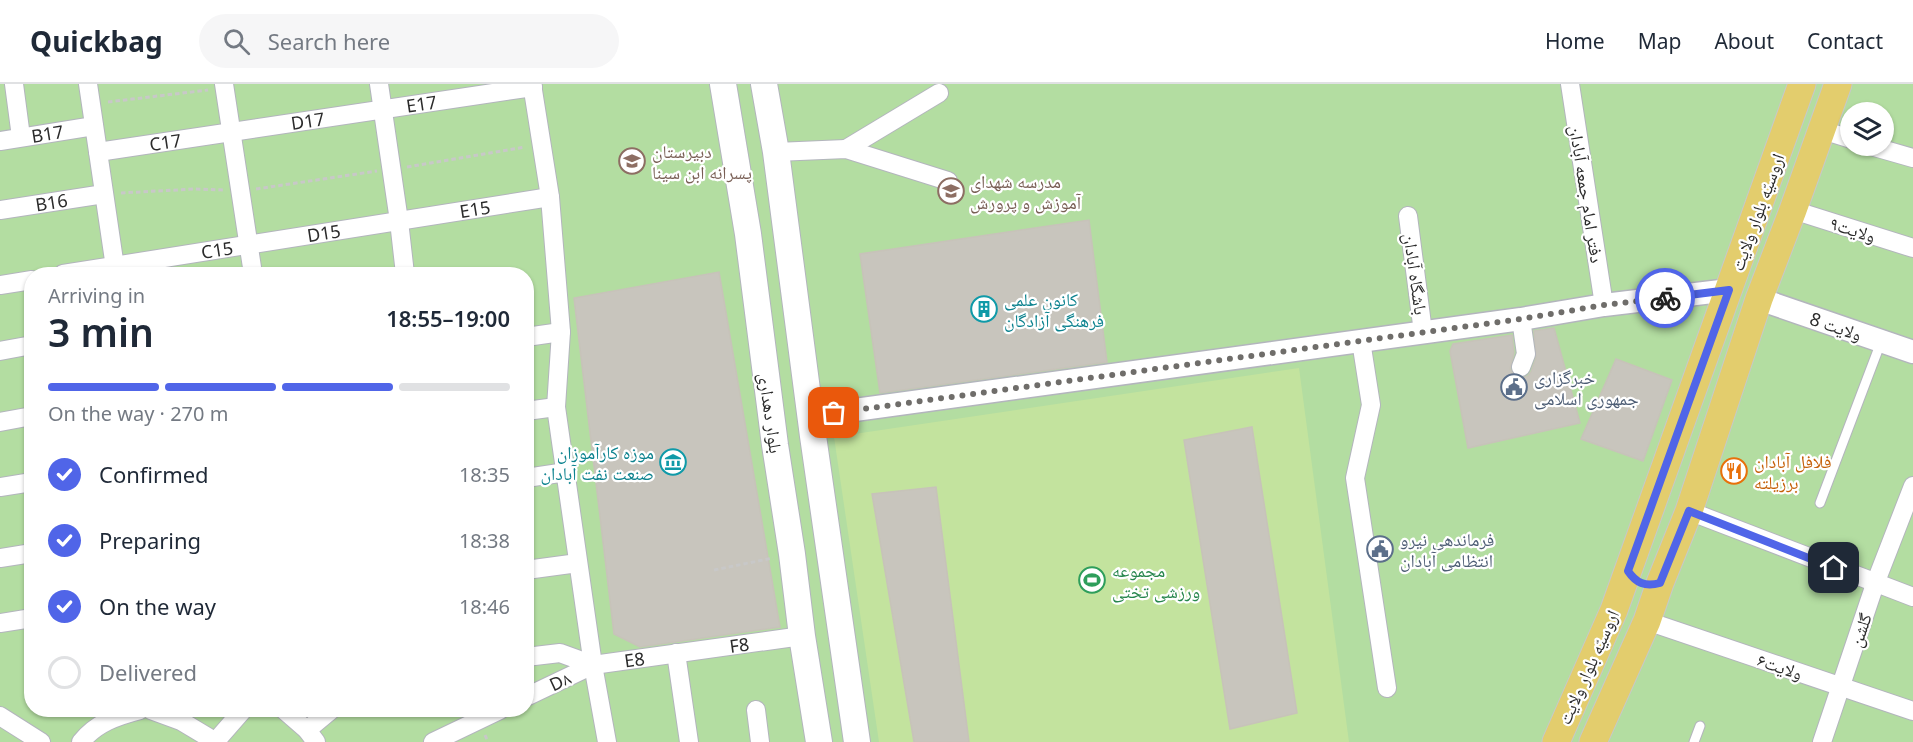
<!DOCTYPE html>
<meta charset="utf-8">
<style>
:root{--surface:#fff;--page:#f6f6f7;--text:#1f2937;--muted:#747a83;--line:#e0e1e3;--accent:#5065e8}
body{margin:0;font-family:"Noto Sans","Noto Naskh Arabic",sans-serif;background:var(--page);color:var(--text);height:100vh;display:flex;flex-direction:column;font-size:22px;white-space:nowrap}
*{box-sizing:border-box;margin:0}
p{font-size:20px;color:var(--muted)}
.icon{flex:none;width:33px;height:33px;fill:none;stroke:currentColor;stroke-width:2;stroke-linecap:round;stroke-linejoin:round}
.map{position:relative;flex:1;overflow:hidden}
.side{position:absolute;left:24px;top:183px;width:510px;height:450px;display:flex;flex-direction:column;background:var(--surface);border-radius:24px;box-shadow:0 2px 4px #0004}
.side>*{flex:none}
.tools{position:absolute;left:1840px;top:18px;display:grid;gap:12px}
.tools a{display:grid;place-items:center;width:54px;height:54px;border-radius:50%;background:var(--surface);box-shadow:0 2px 4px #0004;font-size:30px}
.pin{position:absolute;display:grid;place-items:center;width:51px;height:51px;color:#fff;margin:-26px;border-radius:12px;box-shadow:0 3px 9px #0006}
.courier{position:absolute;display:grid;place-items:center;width:60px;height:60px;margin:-30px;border:4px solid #5065e8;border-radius:50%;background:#fff;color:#222;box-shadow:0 2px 8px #0007}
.head em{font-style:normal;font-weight:600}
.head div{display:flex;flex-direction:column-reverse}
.head{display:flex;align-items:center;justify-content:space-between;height:102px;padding:0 24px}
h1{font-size:39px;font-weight:600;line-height:45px}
.bar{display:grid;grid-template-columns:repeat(4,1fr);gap:9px 6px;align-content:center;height:72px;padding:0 24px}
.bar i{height:8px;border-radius:4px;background:var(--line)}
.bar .on{background:var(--accent)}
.bar p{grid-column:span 4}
ol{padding:0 24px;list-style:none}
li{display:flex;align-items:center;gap:18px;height:66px}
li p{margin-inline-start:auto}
li .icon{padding:6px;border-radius:50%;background:var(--accent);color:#fff;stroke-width:4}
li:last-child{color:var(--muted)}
li i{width:33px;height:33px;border:3px solid var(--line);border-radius:50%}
header{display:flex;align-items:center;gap:36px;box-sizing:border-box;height:84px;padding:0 30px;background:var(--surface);border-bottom:2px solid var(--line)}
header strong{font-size:28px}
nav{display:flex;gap:33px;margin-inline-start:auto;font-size:21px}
.search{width:420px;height:54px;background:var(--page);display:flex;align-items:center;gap:15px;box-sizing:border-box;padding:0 21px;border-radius:33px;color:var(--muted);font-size:22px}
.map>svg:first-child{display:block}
</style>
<header>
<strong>Quickbag</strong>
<div class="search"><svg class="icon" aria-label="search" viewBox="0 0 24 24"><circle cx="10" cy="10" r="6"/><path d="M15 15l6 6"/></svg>Search here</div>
<nav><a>Home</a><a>Map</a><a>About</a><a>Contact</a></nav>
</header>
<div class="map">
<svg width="1913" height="658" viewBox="0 0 1913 658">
<rect width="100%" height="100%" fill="#ece7df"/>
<path fill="#b3dda1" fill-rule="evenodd" d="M 0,0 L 1913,0 L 1913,658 L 0,658 ZM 1851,28 L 1884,28 L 1884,62 L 1851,62 ZM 32,190 L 526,190 L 526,626 L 32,626 Z"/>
<path fill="#c3e39e" d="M 1299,284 L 1349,658 L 879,658 L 834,353 Z"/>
<g fill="#c8c5bd" stroke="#c7c3b9" stroke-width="1.5">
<path d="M 1089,136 L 1107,278 L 880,309 L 860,170 Z"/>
<path d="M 719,188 L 780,543 L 640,563 L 614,550 L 574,214 Z"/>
<path d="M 1554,244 L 1580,339 L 1468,364 L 1450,267 L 1453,260 L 1512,251 L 1514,269 L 1510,285 L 1516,293 L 1522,294 L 1528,292 L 1531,288 L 1536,274 L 1534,247 Z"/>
<path d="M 1616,275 L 1672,296 L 1643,377 L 1581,355 Z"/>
<path d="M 1252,343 L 1297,629 L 1230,645 L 1184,356 Z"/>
<path d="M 936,403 L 969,658 L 914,658 L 872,410 Z"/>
</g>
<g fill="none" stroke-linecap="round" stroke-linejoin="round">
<g stroke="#b3b5bd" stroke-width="11">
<g id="service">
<path d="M 1820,419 L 1881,258"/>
<path d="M 1694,658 L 1700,642"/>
</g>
</g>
<g stroke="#b3b5bd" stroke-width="20">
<g id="minor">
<path d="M 14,0 L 21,53"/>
<path d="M 88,0 L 116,190"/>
<path d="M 224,0 L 253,190"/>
<path d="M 379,0 L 399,137 L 405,190"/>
<path d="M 532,0 L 550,113 L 561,248 L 556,323 L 593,581 L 607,658"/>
<path d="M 1570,0 L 1604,221"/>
<path d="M 1822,46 L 1851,55"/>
<path id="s1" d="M 0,57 L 94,42"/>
<path d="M 1871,62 L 1913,74"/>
<path d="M 846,65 L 939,9"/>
<path id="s2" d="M 98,68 L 533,3"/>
<path d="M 776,68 L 846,65 L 948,97"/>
<path id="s3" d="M 0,126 L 104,110"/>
<path d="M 1793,126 L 1913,164"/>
<path d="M 1408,132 L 1423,248"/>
<path id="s4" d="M 63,190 L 550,113"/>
<path d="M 0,201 L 32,196"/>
<path d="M 1521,235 L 1526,270 L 1521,283"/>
<path d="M 526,253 L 561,248"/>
<path d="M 1361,257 L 1371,321 L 1355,394 L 1387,604"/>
<path d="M 0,267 L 32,261"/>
<path d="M 526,327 L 556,323"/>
<path d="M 0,338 L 32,332"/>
<path d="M 526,394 L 566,388"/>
<path d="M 0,403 L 32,398"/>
<path d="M 1689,427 L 1913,513"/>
<path d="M 0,474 L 32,469"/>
<path d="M 526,486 L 578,479"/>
<path d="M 1647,537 L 1913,627"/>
<path d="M 0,539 L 32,534"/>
<path d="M 676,569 L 689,658"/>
<path d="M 526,573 L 560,569 L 593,581"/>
<path id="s5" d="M 526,613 L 593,581 L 802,552"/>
<path d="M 151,626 L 181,637 L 216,658"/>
<path d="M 284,626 L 307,646 L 316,658"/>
<path d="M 756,626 L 760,658"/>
<path d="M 0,632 L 41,658"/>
<path d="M 307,646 L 331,626"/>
<path d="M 216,657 L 243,626"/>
<path d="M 81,658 C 96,639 117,632 140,626"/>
<path d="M 433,658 L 500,626"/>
<path d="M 1822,658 L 1875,500 L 1913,402"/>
</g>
</g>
<g stroke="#b3b5bd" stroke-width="25">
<g id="tertiary">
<path d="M 1759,215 L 1913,268"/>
<path d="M 811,332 L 1521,235 L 1604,221 L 1729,206"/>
</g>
</g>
<g stroke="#b3b5bd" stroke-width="28">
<g id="secondary">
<path d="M 723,0 L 748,150 L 775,361 L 792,470 L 802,552 L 819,658"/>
<path d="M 764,0 L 776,68 L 813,352 L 857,658"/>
</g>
</g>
<g stroke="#c8c8c8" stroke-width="29">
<g id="primary">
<path d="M 1556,658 L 1614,526 L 1802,0"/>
<path d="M 1593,658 L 1647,537 L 1660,499 L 1689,427 L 1759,215 L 1793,126 L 1838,0"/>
</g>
</g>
<g stroke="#c8c8c8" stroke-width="3" stroke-dasharray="4.5 3" stroke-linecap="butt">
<path d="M 108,18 L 208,6"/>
<path d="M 407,83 L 525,63"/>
<path d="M 256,105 L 377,87"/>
<path d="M 121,109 L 194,105 L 225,106"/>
<path d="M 714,486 L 773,474"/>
<path d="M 485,651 L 488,658"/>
</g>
<use href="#service" stroke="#fff" stroke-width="9"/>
<use href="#minor" stroke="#fff" stroke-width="18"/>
<use href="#tertiary" stroke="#fff" stroke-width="22"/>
<use href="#secondary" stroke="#fff" stroke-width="26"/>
<use href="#primary" stroke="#e3cd6d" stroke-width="27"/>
</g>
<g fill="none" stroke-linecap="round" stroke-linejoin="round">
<path stroke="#6f6d6a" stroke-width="6" stroke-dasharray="0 10.8" d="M 834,329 L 1521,235 L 1604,221 L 1665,214"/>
<path stroke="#5065e8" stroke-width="8" d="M 1665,214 L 1729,206 L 1628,487 C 1636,499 1645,503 1660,499 L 1689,427 L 1834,484"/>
</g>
<defs>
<g id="school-ring" transform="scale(1.35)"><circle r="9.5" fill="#fff" stroke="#8d6e63" stroke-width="1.5"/><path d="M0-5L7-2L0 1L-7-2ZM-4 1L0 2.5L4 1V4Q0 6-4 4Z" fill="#8d6e63"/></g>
<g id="building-ring" transform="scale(1.35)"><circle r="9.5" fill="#fff" stroke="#0f9aa8" stroke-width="1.5"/><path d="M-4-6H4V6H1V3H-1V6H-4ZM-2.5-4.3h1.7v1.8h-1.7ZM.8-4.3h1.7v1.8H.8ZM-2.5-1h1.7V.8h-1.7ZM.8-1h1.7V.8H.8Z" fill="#0f9aa8"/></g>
<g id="civic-ring" transform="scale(1.35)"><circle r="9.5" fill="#fff" stroke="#5c6f8a" stroke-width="1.5"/><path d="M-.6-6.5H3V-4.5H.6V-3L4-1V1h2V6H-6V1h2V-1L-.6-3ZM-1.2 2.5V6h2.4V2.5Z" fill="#5c6f8a"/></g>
<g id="museum-ring" transform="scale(1.35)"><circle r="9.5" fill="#fff" stroke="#0f9aa8" stroke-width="1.5"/><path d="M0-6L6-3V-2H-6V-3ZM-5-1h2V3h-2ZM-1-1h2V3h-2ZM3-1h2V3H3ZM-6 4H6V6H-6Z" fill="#0f9aa8"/></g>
<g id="restaurant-ring" transform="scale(1.35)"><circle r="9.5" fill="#fff" stroke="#e8710a" stroke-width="1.5"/><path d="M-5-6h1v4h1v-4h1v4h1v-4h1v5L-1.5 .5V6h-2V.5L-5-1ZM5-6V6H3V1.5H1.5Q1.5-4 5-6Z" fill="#e8710a"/></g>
<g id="stadium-ring" transform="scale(1.35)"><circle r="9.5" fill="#fff" stroke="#2e9e5b" stroke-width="1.5"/><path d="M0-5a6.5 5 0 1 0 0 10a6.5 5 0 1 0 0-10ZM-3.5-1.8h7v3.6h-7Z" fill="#2e9e5b"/></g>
</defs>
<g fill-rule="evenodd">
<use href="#school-ring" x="632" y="77"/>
<use href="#school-ring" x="951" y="107"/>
<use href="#building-ring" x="984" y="225"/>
<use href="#civic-ring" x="1514" y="303"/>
<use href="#museum-ring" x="673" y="378"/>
<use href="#restaurant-ring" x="1734" y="387"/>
<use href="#civic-ring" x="1380" y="465"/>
<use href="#stadium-ring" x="1092" y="496"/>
</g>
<g text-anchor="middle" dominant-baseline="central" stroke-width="4.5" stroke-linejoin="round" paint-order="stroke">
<g font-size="18" fill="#2b2b2b" stroke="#fff">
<text stroke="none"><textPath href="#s2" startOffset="327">E17</textPath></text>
<text stroke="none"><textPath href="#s2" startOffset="212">D17</textPath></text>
<text stroke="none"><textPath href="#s1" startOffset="48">B17</textPath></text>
<text stroke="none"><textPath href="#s2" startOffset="68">C17</textPath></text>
<text transform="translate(1587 110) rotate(81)">دفتر امام جمعه آبادان</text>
<text stroke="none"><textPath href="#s3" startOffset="52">B16</textPath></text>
<text stroke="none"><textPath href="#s4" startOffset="417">E15</textPath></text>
<text transform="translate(1757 128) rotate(-70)">اروسیّه بلوار ولایت</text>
<text transform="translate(1853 145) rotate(18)">ولایت۹</text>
<text stroke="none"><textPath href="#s4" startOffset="264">D15</textPath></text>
<text stroke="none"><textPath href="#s4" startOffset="156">C15</textPath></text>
<text transform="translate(1416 190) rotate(82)">باشگاه آبادان</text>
<text transform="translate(1836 242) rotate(19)">ولایت 8</text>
<text transform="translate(771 329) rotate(82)">بلوار دهداری</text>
<text transform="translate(1860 546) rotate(-71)">گلشن</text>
<text stroke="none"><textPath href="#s5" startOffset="222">F8</textPath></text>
<text stroke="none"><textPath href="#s5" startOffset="116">E8</textPath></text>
<text transform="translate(1780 582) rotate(19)">ولایت۶</text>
<text transform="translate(1588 583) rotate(-66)">اروسیّه بلوار ولایت</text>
<text transform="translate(560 597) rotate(-25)">D۸</text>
</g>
<g font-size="18" fill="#785e54" stroke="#fff" text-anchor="start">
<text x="652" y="67">دبیرستان<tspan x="652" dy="21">پسرانه ابن سینا</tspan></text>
<text x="970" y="97">مدرسه شهدای<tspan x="970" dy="21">آموزش و پرورش</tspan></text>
</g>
<g font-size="18" fill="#0d838f" stroke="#fff" text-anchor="start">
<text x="1004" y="215">کانون علمی<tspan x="1004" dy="21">فرهنگی آزادگان</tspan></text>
<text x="654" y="368" text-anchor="end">موزه کارآموزان<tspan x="654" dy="21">صنعت نفت آبادان</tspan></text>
</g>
<g font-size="18" fill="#4e5e75" stroke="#fff" text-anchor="start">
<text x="1534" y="293">خبرگزاری<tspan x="1534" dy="21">جمهوری اسلامی</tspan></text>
<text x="1400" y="455">فرماندهی نیرو<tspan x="1400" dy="21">انتظامی آبادان</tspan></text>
</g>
<g font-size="18" fill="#c56008" stroke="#fff" text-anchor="start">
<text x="1754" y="377">فلافل آبادان<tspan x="1754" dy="21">برزیلته</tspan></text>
</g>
<g font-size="18" fill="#27864d" stroke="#fff" text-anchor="start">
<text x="1112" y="486">مجموعه<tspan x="1112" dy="21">ورزشی تختی</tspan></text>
</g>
</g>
</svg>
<div class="tools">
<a><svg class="icon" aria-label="layers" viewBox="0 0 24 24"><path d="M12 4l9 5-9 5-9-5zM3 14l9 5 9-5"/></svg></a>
</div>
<div class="pin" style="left:834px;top:329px;background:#ea580c"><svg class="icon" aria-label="bag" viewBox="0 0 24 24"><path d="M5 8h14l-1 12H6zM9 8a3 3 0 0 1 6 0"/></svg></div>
<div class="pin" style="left:1834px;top:484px;background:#1f2937"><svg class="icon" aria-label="home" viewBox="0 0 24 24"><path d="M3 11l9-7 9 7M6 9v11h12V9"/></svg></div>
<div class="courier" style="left:1665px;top:214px"><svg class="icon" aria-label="bike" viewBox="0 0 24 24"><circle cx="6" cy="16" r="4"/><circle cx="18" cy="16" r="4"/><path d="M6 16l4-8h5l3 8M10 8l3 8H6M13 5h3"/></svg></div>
<section class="side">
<div class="head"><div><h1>3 min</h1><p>Arriving in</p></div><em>18:55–19:00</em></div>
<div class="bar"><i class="on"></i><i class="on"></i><i class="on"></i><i></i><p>On the way · 270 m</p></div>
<ol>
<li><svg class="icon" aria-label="check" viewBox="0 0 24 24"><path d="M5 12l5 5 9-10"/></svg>Confirmed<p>18:35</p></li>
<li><svg class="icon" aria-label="check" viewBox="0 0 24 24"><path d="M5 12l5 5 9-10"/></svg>Preparing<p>18:38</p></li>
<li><svg class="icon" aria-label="check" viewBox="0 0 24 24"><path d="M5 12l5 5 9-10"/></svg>On the way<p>18:46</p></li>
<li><i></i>Delivered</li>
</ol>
</section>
</div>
